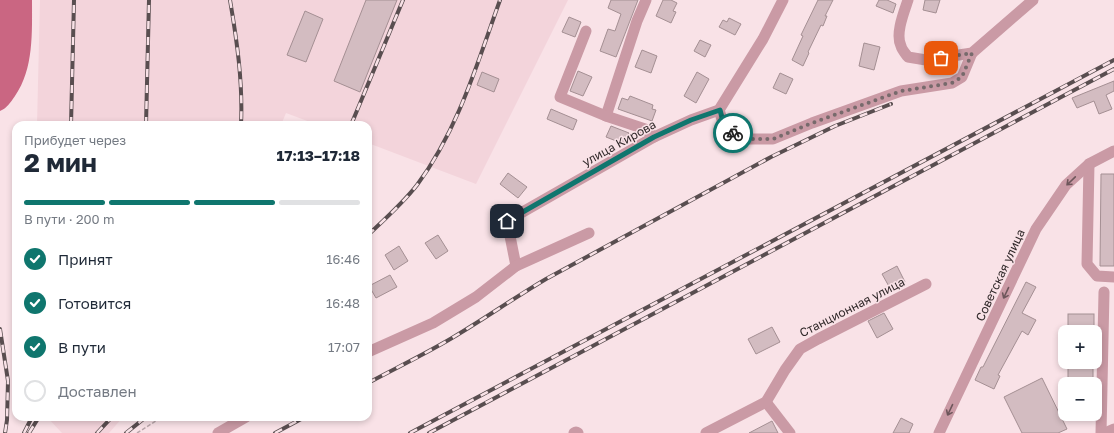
<!DOCTYPE html>
<html lang="ru">
<meta charset="utf-8">
<style>
:root{--surface:#fff;--page:#f6f6f7;--text:#1f2937;--muted:#747a83;--line:#e0e1e3;--accent:#0f766e}
body{margin:0;font-family:"Golos Text",sans-serif;background:var(--page);color:var(--text);height:100vh;display:flex;flex-direction:column;font-size:15px;white-space:nowrap}
*{box-sizing:border-box;margin:0}
p{font-size:13px;color:var(--muted)}
.icon{flex:none;width:22px;height:22px;fill:none;stroke:currentColor;stroke-width:2;stroke-linecap:round;stroke-linejoin:round}
.map{position:relative;flex:1;overflow:hidden}
.sheet{position:absolute;left:12px;top:121px;width:360px;height:300px;display:flex;flex-direction:column;background:var(--surface);border-radius:12px;box-shadow:0 2px 6px #0003}
.sheet>*{flex:none}
.fabs{position:absolute;left:1058px;top:325px;display:grid;gap:8px}
.fabs a{display:grid;place-items:center;width:44px;height:44px;border-radius:8px;background:var(--surface);box-shadow:0 2px 6px #0003;font-size:20px}
.pin{position:absolute;display:grid;place-items:center;width:34px;height:34px;color:#fff;margin:-17px;border-radius:8px;box-shadow:0 2px 6px #0006}
.courier{position:absolute;display:grid;place-items:center;width:40px;height:40px;margin:-20px;border:3px solid #0f766e;border-radius:50%;background:#fff;color:#222;box-shadow:0 1px 5px #0007}
.summary em{font-style:normal;font-weight:700}
.summary div{display:flex;flex-direction:column-reverse}
.summary{display:flex;align-items:center;justify-content:space-between;height:68px;padding:0 12px}
h1{font-size:26px;font-weight:700;line-height:30px}
.bar{display:grid;grid-template-columns:repeat(4,1fr);gap:6px 4px;align-content:center;height:48px;padding:0 12px}
.bar i{height:5px;border-radius:3px;background:var(--line)}
.bar .selected{background:var(--accent)}
.bar p{grid-column:span 4}
ol{padding:0 12px;list-style:none}
li{display:flex;align-items:center;gap:12px;height:44px}
li p{margin-inline-start:auto}
li .icon{padding:4px;border-radius:50%;background:var(--accent);color:#fff;stroke-width:4}
li:last-child{color:var(--muted)}
li i{width:22px;height:22px;border:2px solid var(--line);border-radius:50%}
.map>svg:first-child{display:block}
</style>
<div class="map">
<svg width="1114" height="433" viewBox="0 0 1114 433">
<rect width="100%" height="100%" fill="#f9e2e7"/>
<g fill="#f3d4db">
<path d="M 40,0 L 568,0 L 476,184 L 368,143 L 368,125 L 318,125 L 286,113 L 281,125 L 37,125 Z"/>
<path d="M 47,417 L 123,417 L 109,433 L 62,433 Z"/>
</g>
<path fill="#ca6682" d="M 0,0 L 32,0 C 32,32 34,69 15,96 C 10,103 7,108 0,111 Z"/>
<g fill="#d3bcc1" stroke="#a48f93">
<path d="M 366,0 L 397,0 L 360,92 L 334,81 Z"/>
<path d="M 611,0 L 638,0 L 616,57 L 600,51 L 608,29 L 615,31 L 621,14 L 608,8 Z"/>
<path d="M 663,0 L 671,0 L 677,3 L 673,11 L 676,12 L 671,23 L 656,16 Z"/>
<path d="M 818,0 L 833,0 L 825,16 L 827,16 L 823,26 L 821,25 L 808,52 L 809,53 L 803,66 L 792,60 L 803,36 L 801,35 Z"/>
<path d="M 879,0 L 887,0 L 896,4 L 893,13 L 876,6 Z"/>
<path d="M 925,0 L 940,0 L 936,13 L 923,10 Z"/>
<path d="M 305,11 L 323,19 L 306,62 L 287,55 Z"/>
<path d="M 569,17 L 581,22 L 575,37 L 562,32 Z"/>
<path d="M 729,18 L 741,24 L 735,35 L 719,27 L 723,20 L 727,22 Z"/>
<path d="M 700,40 L 711,45 L 705,57 L 694,51 Z"/>
<path d="M 864,43 L 880,47 L 874,70 L 859,66 Z"/>
<path d="M 642,50 L 657,56 L 651,73 L 635,67 Z"/>
<path d="M 578,71 L 592,77 L 583,96 L 570,91 Z"/>
<path d="M 482,72 L 499,79 L 494,92 L 477,85 Z"/>
<path d="M 697,72 L 709,79 L 696,103 L 684,96 Z"/>
<path d="M 780,73 L 793,79 L 786,94 L 773,88 Z"/>
<path d="M 1114,81 L 1114,91 L 1106,95 L 1112,109 L 1099,114 L 1094,101 L 1077,108 L 1072,98 Z"/>
<path d="M 630,96 L 653,105 L 652,109 L 656,110 L 652,121 L 618,109 L 622,98 L 628,100 Z"/>
<path d="M 551,109 L 577,120 L 573,130 L 547,119 Z"/>
<path d="M 611,126 L 629,133 L 624,144 L 606,137 Z"/>
<path d="M 508,173 L 527,187 L 518,198 L 500,184 Z"/>
<path d="M 1101,174 L 1114,174 L 1114,266 L 1100,266 Z"/>
<path d="M 438,235 L 448,251 L 436,259 L 425,243 Z"/>
<path d="M 399,246 L 408,261 L 394,270 L 385,255 Z"/>
<path d="M 897,266 L 905,282 L 891,290 L 882,274 Z"/>
<path d="M 390,275 L 397,287 L 376,298 L 369,286 Z"/>
<path d="M 1026,282 L 1036,287 L 1022,313 L 1036,320 L 1028,335 L 1022,331 L 998,375 L 1000,376 L 994,389 L 975,380 L 981,367 L 983,367 Z"/>
<path d="M 884,313 L 893,329 L 877,338 L 868,321 Z"/>
<rect x="1068" y="314" width="26" height="18"/>
<path d="M 772,327 L 780,342 L 756,354 L 748,339 Z"/>
<rect x="1068" y="362" width="25" height="22"/>
<path d="M 1042,378 L 1067,429 L 1058,433 L 1022,433 L 1004,397 Z"/>
<path d="M 901,418 L 913,424 L 909,433 L 893,433 Z"/>
<path d="M 772,421 L 778,433 L 749,433 Z"/>
</g>
<g fill="none" stroke-linecap="round" stroke-linejoin="round">
<path stroke="#b8a6aa" stroke-width="1.5" stroke-dasharray="4 2" stroke-linecap="butt" d="M 137,433 L 162,417"/>
<g stroke="#ca9aa5" stroke-width="11">
<path d="M 646,0 L 637,21 L 606,116 L 645,129 L 654,137"/>
<path d="M 908,0 C 904,12 895,34 901,46 C 902,50 905,53 908,57 L 926,60 L 972,53 L 1033,0"/>
<path d="M 586,31 L 560,97 L 606,116"/>
<path d="M 719,110 L 725,129 L 743,139 L 773,139 L 812,123 L 901,91 L 952,83 L 962,77 L 972,53"/>
<path d="M 1089,164 L 1087,264 L 1097,276 L 1114,277"/>
<path d="M 516,266 L 507,221 L 654,137 L 691,120 L 719,110 L 763,39 L 783,0"/>
<path d="M 368,352 L 433,323 L 476,297 L 516,266 L 589,233"/>
<path d="M 766,402 L 790,433"/>
<path d="M 218,433 L 246,417"/>
<path d="M 574,433 L 576,432 L 578,433"/>
<path d="M 706,433 L 766,402 L 785,370 L 800,349 L 818,339 L 926,284"/>
<path d="M 939,433 L 1036,229 L 1066,185 L 1089,164 L 1114,151"/>
<path d="M 1101,433 L 1104,292"/>
<path d="M 1105,433 L 1114,429"/>
</g>
<g stroke="#594e50" stroke-width="4">
<g id="rail">
<path d="M 230,0 C 237,41 243,83 241,125"/>
<path d="M 71,125 L 74,0"/>
<path d="M 146,125 L 149,0"/>
<path d="M 351,125 L 403,0"/>
<path d="M 368,235 C 385,219 403,203 417,185 C 458,130 477,64 500,0"/>
<path d="M 0,329 L 8,381 L 7,420 L 5,433"/>
<path d="M 368,383 C 396,368 425,354 452,338 C 484,319 514,298 546,279 L 771,157 L 835,126 L 891,104"/>
<path d="M 24,433 L 32,417"/>
<path d="M 29,433 L 39,417"/>
<path d="M 97,433 L 112,417"/>
<path d="M 126,433 L 146,417"/>
<path d="M 275,433 L 305,417"/>
<path d="M 410,433 L 1114,60"/>
<path d="M 429,433 L 1114,69"/>
</g>
</g>
<use href="#rail" stroke="#f9e2e7" stroke-width="2.5" stroke-dasharray="8" stroke-linecap="butt"/>
</g>
<defs><path id="oneway-shaft" d="M-6 0H5M1.5-3L5.5 0L1.5 3" fill="none" stroke-width="1.6" stroke-linecap="round" stroke-linejoin="round"/></defs>
<g stroke="#6e565b">
<use href="#oneway-shaft" transform="translate(1071 181) rotate(136)"/>
<use href="#oneway-shaft" transform="translate(1006 293) rotate(115)"/>
<use href="#oneway-shaft" transform="translate(950 410) rotate(115)"/>
</g>
<g fill="none" stroke-linecap="round" stroke-linejoin="round">
<path stroke="#776a6c" stroke-width="4" stroke-dasharray="0 7.2" d="M 733,133 L 743,139 L 773,139 L 812,123 L 901,91 L 952,83 L 962,77 L 972,53 L 941,58"/>
<path stroke="#0f766e" stroke-width="5" d="M 507,221 L 654,137 L 691,120 L 720,110 L 725,129 L 733,133"/>
</g>
<g text-anchor="middle" dominant-baseline="central" stroke-width="3" stroke-linejoin="round" paint-order="stroke">
<g font-size="12" fill="#31292a" stroke="#f9e2e7">
<text transform="translate(619 143) rotate(-29)">улица Кирова</text>
<text transform="translate(1000 275) rotate(-65)">Советская улица</text>
<text transform="translate(852 307) rotate(-27)">Станционная улица</text>
</g>
</g>
</svg>
<div class="fabs">
<a>+</a>
<a>−</a>
</div>
<div class="pin" style="left:941px;top:58px;background:#ea580c"><svg class="icon" aria-label="bag" viewBox="0 0 24 24"><path d="M5 8h14l-1 12H6zM9 8a3 3 0 0 1 6 0"/></svg></div>
<div class="pin" style="left:507px;top:221px;background:#1f2937"><svg class="icon" aria-label="home" viewBox="0 0 24 24"><path d="M3 11l9-7 9 7M6 9v11h12V9"/></svg></div>
<div class="courier" style="left:733px;top:133px"><svg class="icon" aria-label="bike" viewBox="0 0 24 24"><circle cx="6" cy="16" r="4"/><circle cx="18" cy="16" r="4"/><path d="M6 16l4-8h5l3 8M10 8l3 8H6M13 5h3"/></svg></div>
<section class="sheet">
<div class="summary"><div><h1>2 мин</h1><p>Прибудет через</p></div><em>17:13–17:18</em></div>
<div class="bar"><i class="selected"></i><i class="selected"></i><i class="selected"></i><i></i><p>В пути · 200 m</p></div>
<ol>
<li><svg class="icon" aria-label="check" viewBox="0 0 24 24"><path d="M5 12l5 5 9-10"/></svg>Принят<p>16:46</p></li>
<li><svg class="icon" aria-label="check" viewBox="0 0 24 24"><path d="M5 12l5 5 9-10"/></svg>Готовится<p>16:48</p></li>
<li><svg class="icon" aria-label="check" viewBox="0 0 24 24"><path d="M5 12l5 5 9-10"/></svg>В пути<p>17:07</p></li>
<li><i></i>Доставлен</li>
</ol>
</section>
</div>
